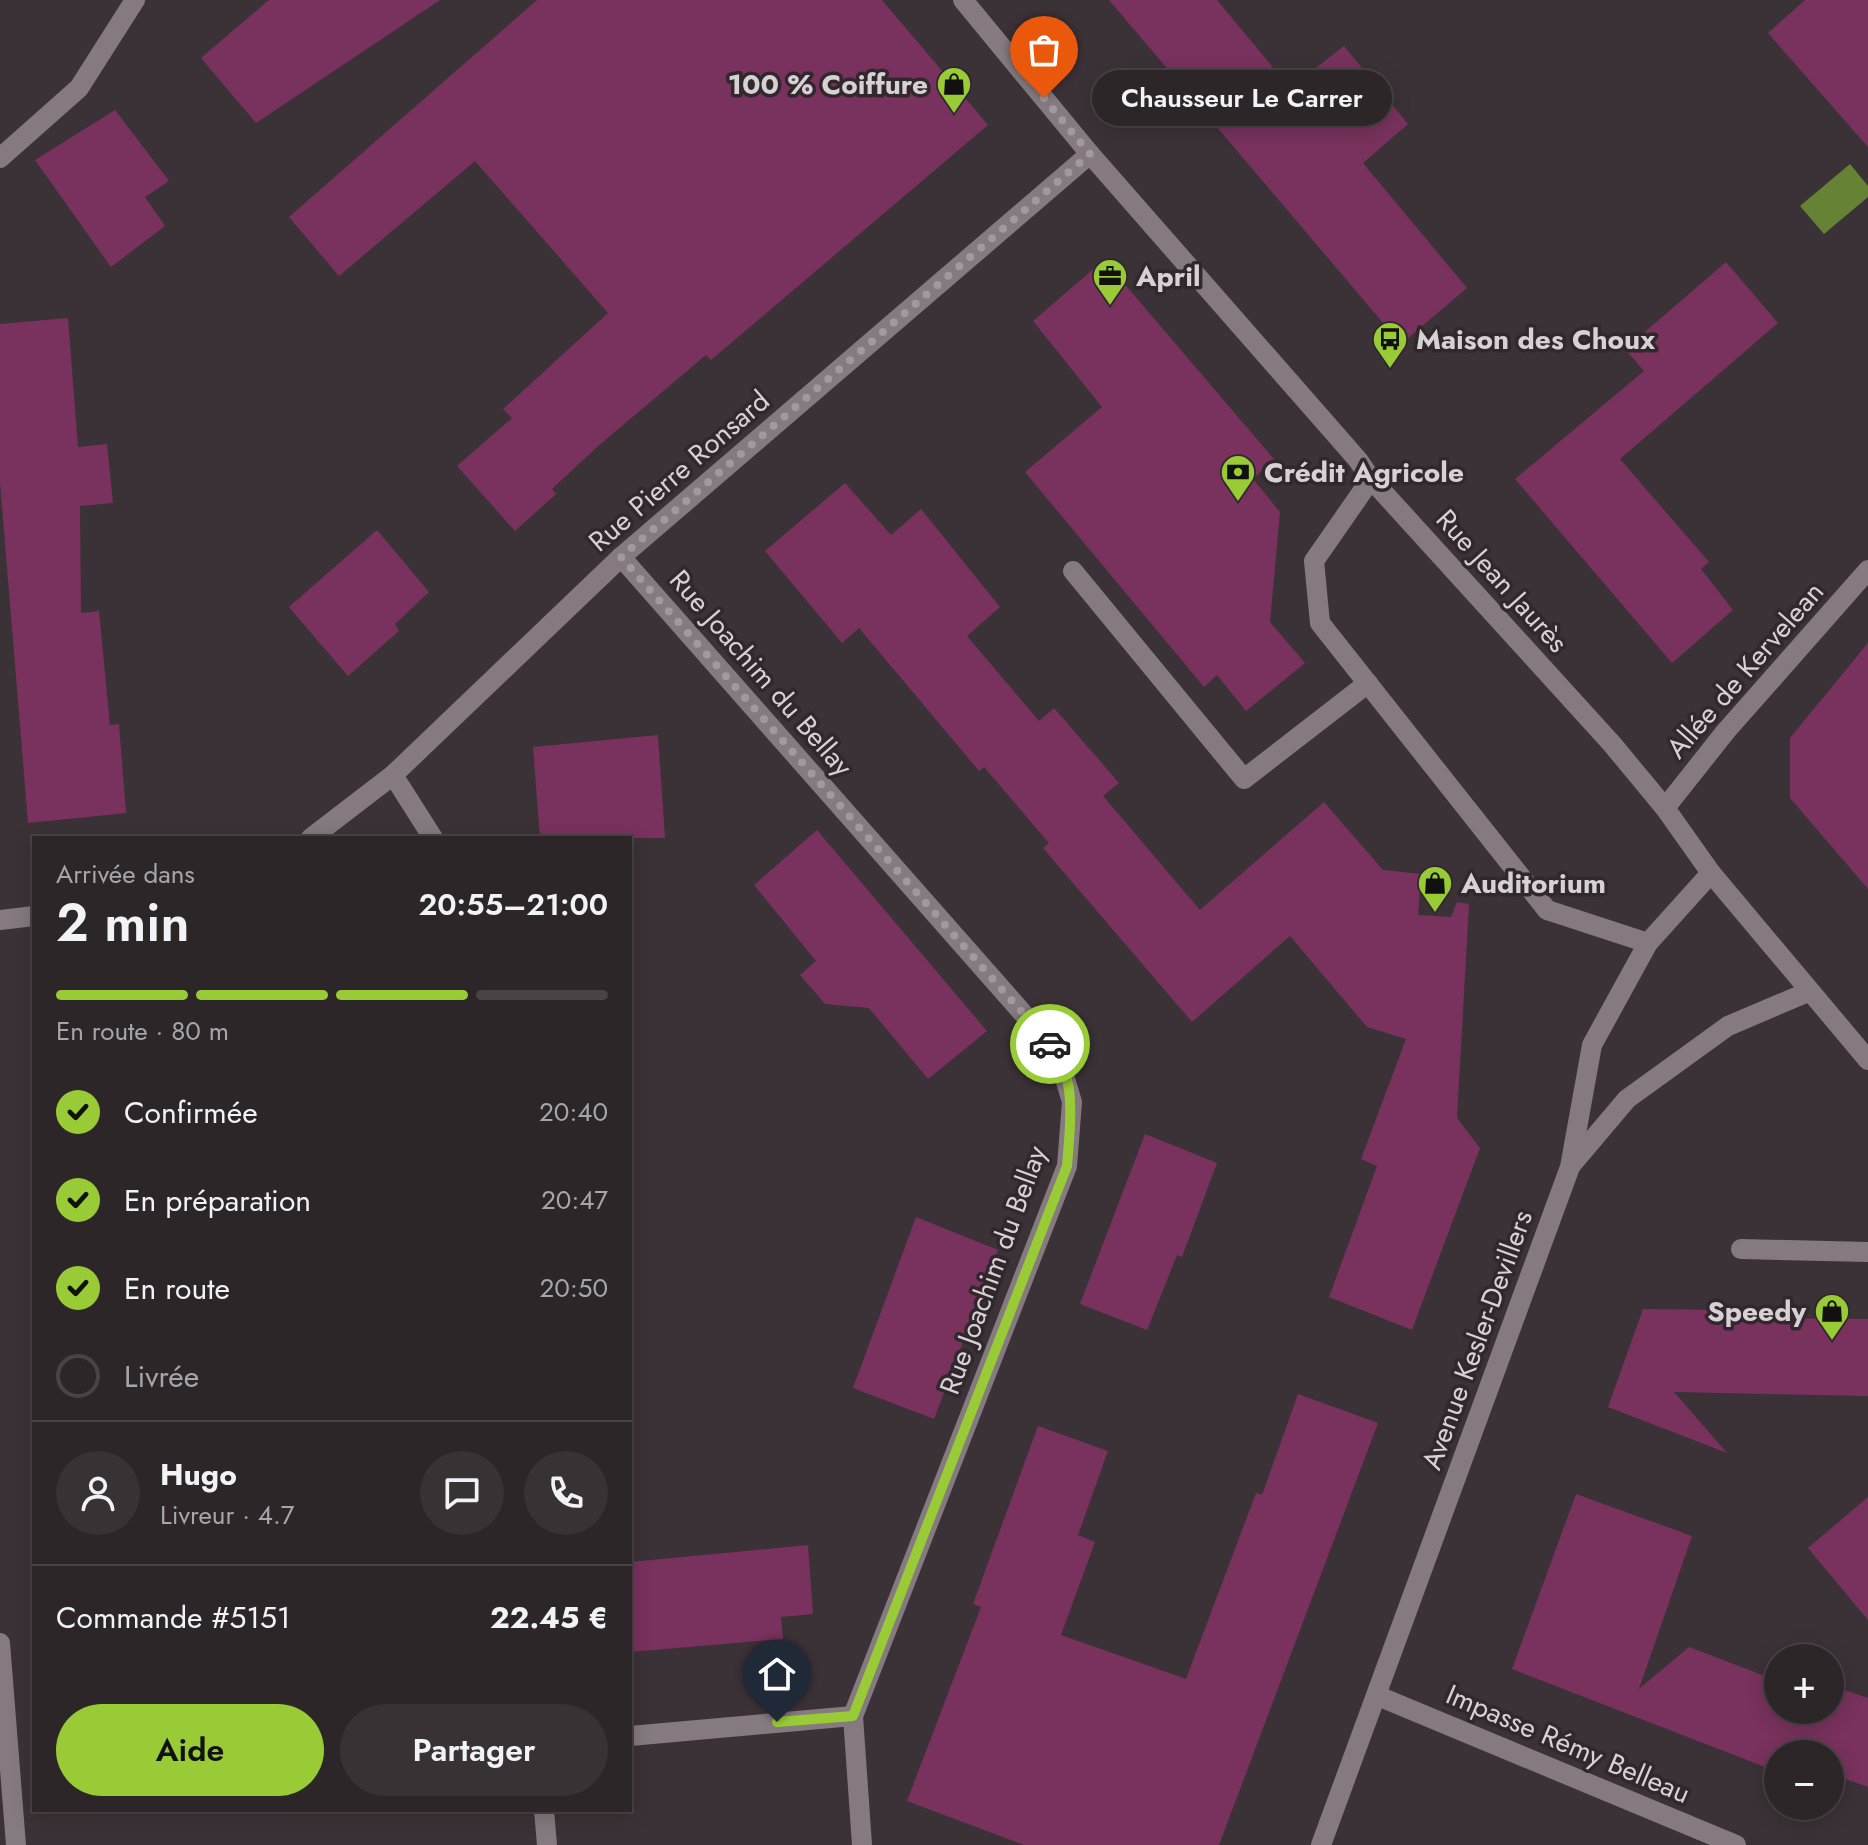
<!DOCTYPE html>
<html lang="fr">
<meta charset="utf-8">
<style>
:root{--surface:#2c2629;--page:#383235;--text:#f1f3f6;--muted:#a6a5a8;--line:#484346;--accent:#99cb36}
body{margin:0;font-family:Jost,sans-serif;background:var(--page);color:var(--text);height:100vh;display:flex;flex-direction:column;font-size:30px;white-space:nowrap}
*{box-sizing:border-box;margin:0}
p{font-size:26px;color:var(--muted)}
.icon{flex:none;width:44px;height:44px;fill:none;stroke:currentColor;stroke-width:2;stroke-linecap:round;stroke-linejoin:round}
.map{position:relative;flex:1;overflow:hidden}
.panel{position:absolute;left:32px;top:836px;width:600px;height:976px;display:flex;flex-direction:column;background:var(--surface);border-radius:0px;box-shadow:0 4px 20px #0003,0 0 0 2px var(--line)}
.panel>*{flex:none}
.buttons{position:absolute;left:1764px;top:1644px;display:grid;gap:16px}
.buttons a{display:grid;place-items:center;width:80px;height:80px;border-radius:50%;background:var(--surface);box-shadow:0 4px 20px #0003,0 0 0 2px var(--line);font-size:40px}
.pin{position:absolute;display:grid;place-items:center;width:68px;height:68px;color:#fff;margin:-82px -34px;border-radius:50% 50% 50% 0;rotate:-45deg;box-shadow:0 0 8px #0007}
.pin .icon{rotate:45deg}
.courier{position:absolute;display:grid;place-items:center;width:80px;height:80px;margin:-40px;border:6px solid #99cb36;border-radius:50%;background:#fff;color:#222;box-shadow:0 2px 10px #0007}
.bubble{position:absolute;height:56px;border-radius:28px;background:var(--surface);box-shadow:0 4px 20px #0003,0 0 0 2px var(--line);font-size:26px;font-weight:600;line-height:56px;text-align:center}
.head em{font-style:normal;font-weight:600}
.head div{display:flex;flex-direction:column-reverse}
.head{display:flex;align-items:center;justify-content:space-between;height:136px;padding:0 24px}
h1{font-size:52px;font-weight:600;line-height:60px}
.bar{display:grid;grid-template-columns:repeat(4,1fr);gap:12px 8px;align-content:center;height:96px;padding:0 24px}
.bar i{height:10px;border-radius:6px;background:var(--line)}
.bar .active{background:var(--accent)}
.bar p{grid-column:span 4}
.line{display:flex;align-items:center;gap:20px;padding:0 24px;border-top:2px solid var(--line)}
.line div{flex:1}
.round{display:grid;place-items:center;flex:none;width:84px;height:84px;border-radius:42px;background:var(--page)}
ol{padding:0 24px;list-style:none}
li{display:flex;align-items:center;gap:24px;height:88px}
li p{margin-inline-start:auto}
li .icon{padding:8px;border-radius:50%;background:var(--accent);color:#111;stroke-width:4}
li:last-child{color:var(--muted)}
li i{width:44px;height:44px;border:4px solid var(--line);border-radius:50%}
.primary-button{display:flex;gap:16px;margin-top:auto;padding:16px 24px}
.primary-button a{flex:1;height:92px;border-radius:48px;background:var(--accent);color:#111;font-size:32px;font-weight:600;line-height:92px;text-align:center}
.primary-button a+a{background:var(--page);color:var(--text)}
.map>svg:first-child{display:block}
</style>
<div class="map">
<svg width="1868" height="1845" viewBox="0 0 1868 1845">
<rect width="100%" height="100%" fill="#3b3237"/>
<path fill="#668335" d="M 1850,164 L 1868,186 L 1868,197 L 1824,234 L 1800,206 Z"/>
<g fill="#78325d">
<path d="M 269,0 L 440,0 L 256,123 L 201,58 Z"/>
<path d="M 537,0 L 882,0 L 988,125 L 711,360 L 706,355 L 597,447 L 552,489 L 556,494 L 515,531 L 457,466 L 512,418 L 503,409 L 608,313 L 475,161 L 339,276 L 289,217 Z"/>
<path d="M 1109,0 L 1217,0 L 1290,88 L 1344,46 L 1408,124 L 1363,163 L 1467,288 L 1401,344 Z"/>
<path d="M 1805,0 L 1868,0 L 1868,147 L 1768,33 Z"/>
<path d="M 115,110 L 169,181 L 145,197 L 165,226 L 111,267 L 35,160 Z"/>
<path d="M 1104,260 L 1274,459 L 1253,479 L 1280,512 L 1270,622 L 1305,663 L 1246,711 L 1217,675 L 1204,687 L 1025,472 L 1102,407 L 1033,321 Z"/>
<path d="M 1726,262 L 1778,323 L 1620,459 L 1709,562 L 1701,569 L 1733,610 L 1672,663 L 1515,479 L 1644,371 L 1625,349 Z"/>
<path d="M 68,318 L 78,447 L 107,444 L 113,503 L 80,506 L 81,613 L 99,611 L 110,725 L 119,724 L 126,813 L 28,823 L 0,482 L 0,324 Z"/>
<path d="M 845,483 L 891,535 L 921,509 L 1000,607 L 967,636 L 1039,721 L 1054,708 L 1119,783 L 1103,796 L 1200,910 L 1324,802 L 1383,870 L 1421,874 L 1418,915 L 1451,917 L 1457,902 L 1469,904 L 1457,1118 L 1480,1148 L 1412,1330 L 1329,1297 L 1377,1166 L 1361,1159 L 1406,1039 L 1367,1027 L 1290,936 L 1192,1022 L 1043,848 L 1049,843 L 984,767 L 979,771 L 859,628 L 842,643 L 765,551 Z"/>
<path d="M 377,530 L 429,592 L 395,624 L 399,631 L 348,676 L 289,607 Z"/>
<path d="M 1868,643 L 1868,889 L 1790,798 L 1790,738 Z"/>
<path d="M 658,735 L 665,838 L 540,838 L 533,747 Z"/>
<path d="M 817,830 L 987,1031 L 928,1079 L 869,1008 L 825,1004 L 800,975 L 816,961 L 754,885 Z"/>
<path d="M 1145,1134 L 1217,1163 L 1182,1257 L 1177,1255 L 1147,1330 L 1080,1304 Z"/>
<path d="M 916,1217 L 998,1250 L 934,1419 L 853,1388 Z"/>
<path d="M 1643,1309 L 1724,1310 L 1723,1318 L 1868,1319 L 1868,1396 L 1674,1392 L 1727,1453 L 1608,1407 Z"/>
<path d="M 1298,1394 L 1378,1423 L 1219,1845 L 1024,1845 L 907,1801 L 981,1607 L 973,1604 L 1038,1426 L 1108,1451 L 1078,1535 L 1095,1542 L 1061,1635 L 1186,1679 L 1256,1493 L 1262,1495 Z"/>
<path d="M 1576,1494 L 1692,1536 L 1639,1689 L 1689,1647 L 1778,1681 L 1778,1710 L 1830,1710 L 1830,1685 L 1868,1698 L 1868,1787 L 1843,1778 L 1835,1794 L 1830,1792 L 1830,1754 L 1778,1754 L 1778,1772 L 1512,1669 Z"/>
<path d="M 1868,1497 L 1868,1620 L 1808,1548 Z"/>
<path d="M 808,1545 L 813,1614 L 781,1617 L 783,1639 L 630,1652 L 630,1562 Z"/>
</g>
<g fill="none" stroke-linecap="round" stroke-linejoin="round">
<g stroke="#847a7f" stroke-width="20">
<path d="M 1371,479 L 1314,561 L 1320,623 L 1547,910 L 1648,943"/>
<path d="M 1073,571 L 1244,779 L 1368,683"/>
<path d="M 1741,1249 L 1868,1252"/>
</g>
<g stroke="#847a7f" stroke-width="20">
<path d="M 0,158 L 79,88 L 135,0"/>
<path d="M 621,557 L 1057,1052 L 1072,1102 L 1067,1166 L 853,1716 L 862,1845"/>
<path d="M 393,775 L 433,838"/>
<path d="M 1665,808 L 1726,731 L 1868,570"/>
<path d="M 311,838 L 393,775 L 621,557 L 1090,154"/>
<path d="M 0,920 L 34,916"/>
<path d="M 0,1643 L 16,1845"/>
<path d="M 1378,1696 L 1736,1845"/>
<path d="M 630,1736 L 853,1716"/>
<path d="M 544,1810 L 547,1845"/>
</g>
<g stroke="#847a7f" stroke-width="20">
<path d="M 963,0 L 1090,154 L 1358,460 L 1371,479 L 1612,744 L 1665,808 L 1711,873 L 1868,1060"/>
<path d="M 1572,1164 L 1627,1099 L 1728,1026 L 1808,992"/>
<path d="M 1321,1845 L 1570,1167 L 1592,1045 L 1648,943 L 1711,873"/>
</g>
</g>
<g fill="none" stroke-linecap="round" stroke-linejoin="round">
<path stroke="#a0999d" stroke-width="8" stroke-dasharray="0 14.4" d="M 1044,98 L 1090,154 L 621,557 L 1050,1044"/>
<path stroke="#99cb36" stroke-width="10" d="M 777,1722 L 853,1716 L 1067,1166 C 1070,1126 1078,1077 1050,1044"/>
</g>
<defs>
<g id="shop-pin" transform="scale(1.8)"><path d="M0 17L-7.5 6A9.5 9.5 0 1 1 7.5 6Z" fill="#99cb36" stroke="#31282d"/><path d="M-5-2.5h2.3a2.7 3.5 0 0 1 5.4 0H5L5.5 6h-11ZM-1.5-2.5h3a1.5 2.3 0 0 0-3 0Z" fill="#111"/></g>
<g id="office-pin" transform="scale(1.8)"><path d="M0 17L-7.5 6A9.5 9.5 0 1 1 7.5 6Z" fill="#99cb36" stroke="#31282d"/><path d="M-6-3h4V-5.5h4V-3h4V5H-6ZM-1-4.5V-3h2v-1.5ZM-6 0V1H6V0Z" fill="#111"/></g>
<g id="bus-pin" transform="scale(1.8)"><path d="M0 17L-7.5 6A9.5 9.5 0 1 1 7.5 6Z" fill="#99cb36" stroke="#31282d"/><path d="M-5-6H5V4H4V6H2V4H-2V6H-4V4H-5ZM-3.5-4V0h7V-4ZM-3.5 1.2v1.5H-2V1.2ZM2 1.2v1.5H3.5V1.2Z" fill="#111"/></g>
<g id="bank-pin" transform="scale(1.8)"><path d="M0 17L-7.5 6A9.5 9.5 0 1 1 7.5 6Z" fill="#99cb36" stroke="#31282d"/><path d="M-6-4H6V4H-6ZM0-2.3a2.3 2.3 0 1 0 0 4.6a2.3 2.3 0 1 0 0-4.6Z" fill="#111"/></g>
</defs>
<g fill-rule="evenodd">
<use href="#shop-pin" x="954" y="84"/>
<use href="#office-pin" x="1110" y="276"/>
<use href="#bus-pin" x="1390" y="339"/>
<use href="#bank-pin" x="1238" y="472"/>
<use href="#shop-pin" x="1435" y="883"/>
<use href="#shop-pin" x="1832" y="1311"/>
</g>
<g text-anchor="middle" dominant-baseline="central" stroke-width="7" stroke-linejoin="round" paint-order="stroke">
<g font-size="28" font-weight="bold" fill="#d7d1d4" stroke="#31282d" text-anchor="start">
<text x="928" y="84" text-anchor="end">100 % Coiffure</text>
<text x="1136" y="276">April</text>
<text x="1416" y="339">Maison des Choux</text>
<text x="1264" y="472">Crédit Agricole</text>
<text x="1461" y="883">Auditorium</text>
<text x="1806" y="1311" text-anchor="end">Speedy</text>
</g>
<g font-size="28" fill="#d7d1d4" stroke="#31282d">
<text transform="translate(679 471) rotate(-41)">Rue Pierre Ronsard</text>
<text transform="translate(1502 581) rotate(48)">Rue Jean Jaurès</text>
<text transform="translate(1745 670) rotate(-49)">Allée de Kervelean</text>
<text transform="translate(761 673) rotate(49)">Rue Joachim du Bellay</text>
<text transform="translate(993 1270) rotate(-70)">Rue Joachim du Bellay</text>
<text transform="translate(1477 1340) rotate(-70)">Avenue Kesler-Devillers</text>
<text transform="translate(1568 1744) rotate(23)">Impasse Rémy Belleau</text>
</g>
</g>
</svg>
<div class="buttons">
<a>+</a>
<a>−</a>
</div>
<div class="pin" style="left:1044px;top:98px;background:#ea580c"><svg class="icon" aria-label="bag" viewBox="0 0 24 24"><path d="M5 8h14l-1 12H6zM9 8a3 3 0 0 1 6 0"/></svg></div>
<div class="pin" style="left:777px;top:1722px;background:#1f2937"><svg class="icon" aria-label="home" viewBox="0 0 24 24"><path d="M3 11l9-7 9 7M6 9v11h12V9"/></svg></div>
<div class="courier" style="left:1050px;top:1044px"><svg class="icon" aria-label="car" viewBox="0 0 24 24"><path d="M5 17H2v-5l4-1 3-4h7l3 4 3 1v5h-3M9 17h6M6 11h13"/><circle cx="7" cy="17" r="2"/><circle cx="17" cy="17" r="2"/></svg></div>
<div class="bubble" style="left:1092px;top:70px;width:300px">Chausseur Le Carrer</div>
<section class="panel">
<div class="head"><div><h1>2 min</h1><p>Arrivée dans</p></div><em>20:55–21:00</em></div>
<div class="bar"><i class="active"></i><i class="active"></i><i class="active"></i><i></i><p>En route · 80 m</p></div>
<ol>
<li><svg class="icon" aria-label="check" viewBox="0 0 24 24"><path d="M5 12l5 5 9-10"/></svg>Confirmée<p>20:40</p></li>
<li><svg class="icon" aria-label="check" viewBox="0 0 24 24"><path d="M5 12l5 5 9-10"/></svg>En préparation<p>20:47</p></li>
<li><svg class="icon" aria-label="check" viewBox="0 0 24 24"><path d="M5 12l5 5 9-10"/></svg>En route<p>20:50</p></li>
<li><i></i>Livrée</li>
</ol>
<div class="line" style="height:144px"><a class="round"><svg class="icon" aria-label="person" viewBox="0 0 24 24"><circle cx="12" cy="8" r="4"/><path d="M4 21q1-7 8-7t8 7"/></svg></a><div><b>Hugo</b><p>Livreur · 4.7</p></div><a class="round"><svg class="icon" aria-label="chat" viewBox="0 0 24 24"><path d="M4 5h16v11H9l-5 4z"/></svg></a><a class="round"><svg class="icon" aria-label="phone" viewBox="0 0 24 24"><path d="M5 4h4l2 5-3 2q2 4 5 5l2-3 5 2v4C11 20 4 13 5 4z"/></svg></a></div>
<div class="line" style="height:104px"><div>Commande #5151</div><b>22.45 €</b></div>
<div class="primary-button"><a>Aide</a><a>Partager</a></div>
</section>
</div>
